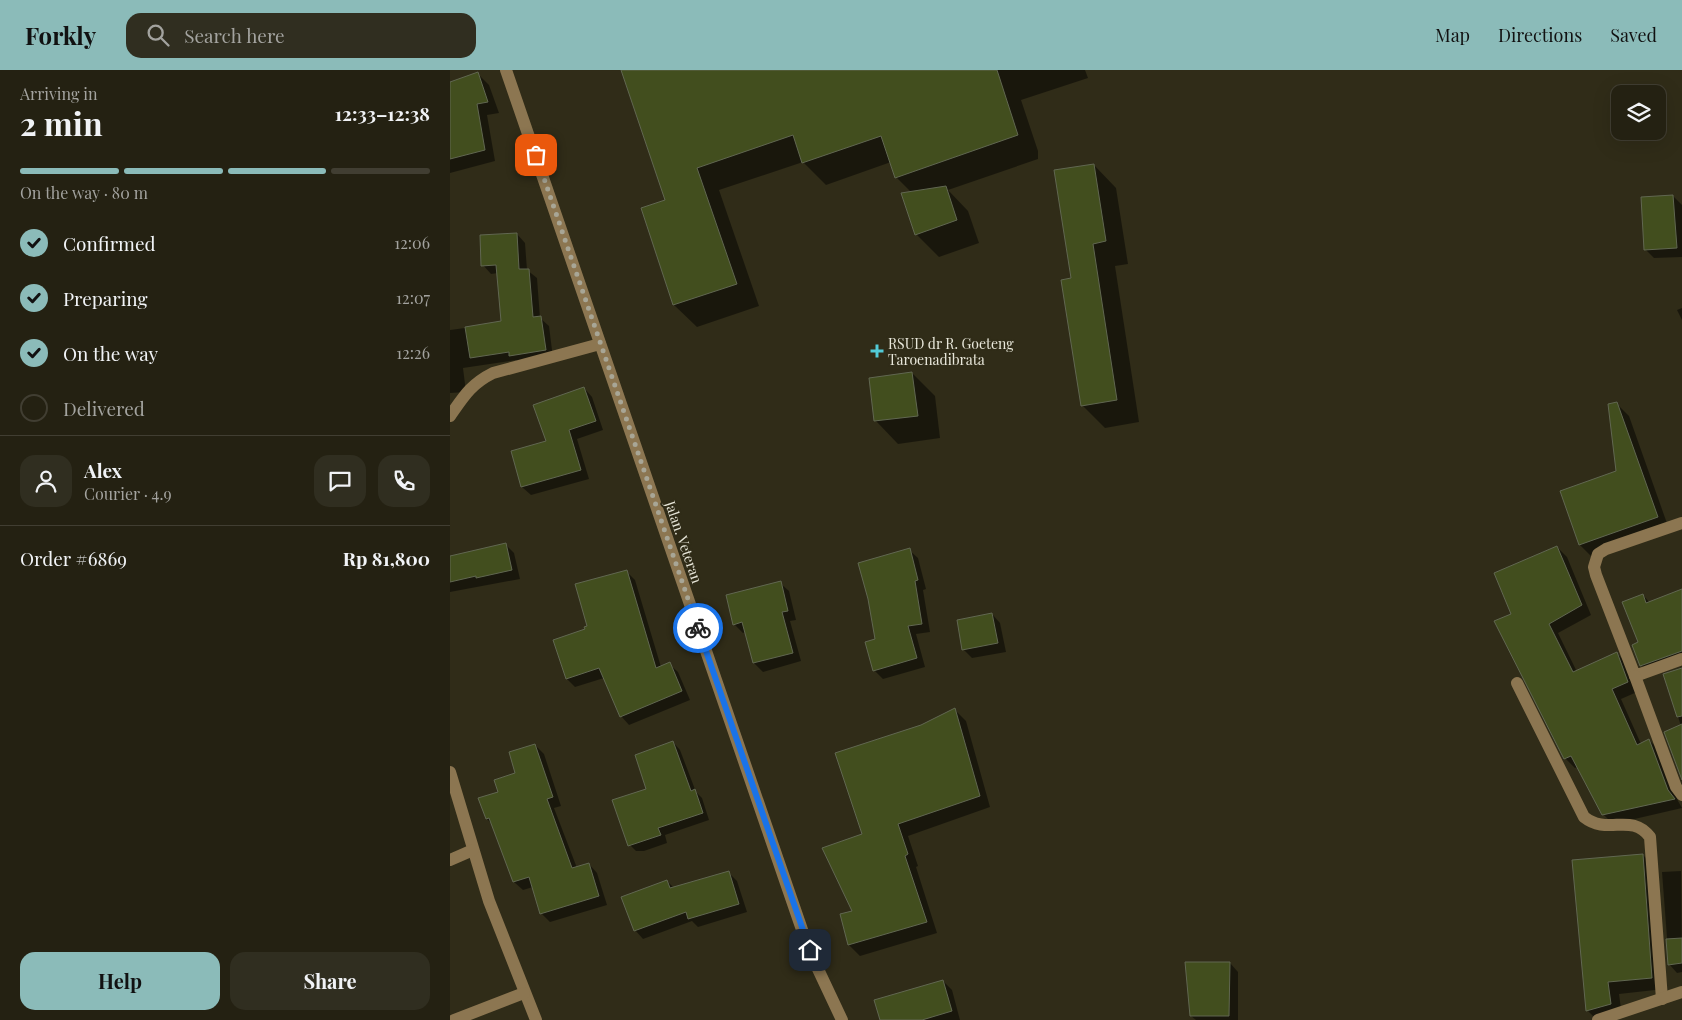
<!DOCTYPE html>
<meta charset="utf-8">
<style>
:root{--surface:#242112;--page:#302e20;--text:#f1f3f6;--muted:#a3a39f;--line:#413e32;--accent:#8bbbb9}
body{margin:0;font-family:"Playfair Display",serif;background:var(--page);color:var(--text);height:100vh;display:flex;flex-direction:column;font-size:19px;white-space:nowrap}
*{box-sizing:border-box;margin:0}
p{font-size:16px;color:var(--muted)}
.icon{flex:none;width:28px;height:28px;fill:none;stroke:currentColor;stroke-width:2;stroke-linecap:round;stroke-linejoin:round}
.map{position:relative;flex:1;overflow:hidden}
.drawer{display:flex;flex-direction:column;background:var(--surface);width:450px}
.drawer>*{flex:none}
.tools{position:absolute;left:1161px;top:15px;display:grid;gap:10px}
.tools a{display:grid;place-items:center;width:55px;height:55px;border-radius:10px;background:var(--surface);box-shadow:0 5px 20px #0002,0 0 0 1px var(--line);font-size:25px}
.pin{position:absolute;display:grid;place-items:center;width:42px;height:42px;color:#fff;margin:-21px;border-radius:10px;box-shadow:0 2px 8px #0006}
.courier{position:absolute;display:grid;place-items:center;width:50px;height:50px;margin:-25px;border:4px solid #1a73e8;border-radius:50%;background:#fff;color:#222;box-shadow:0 1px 6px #0007}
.head em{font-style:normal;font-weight:700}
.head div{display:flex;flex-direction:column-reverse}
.head{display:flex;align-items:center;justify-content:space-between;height:85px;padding:0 20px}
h1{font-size:32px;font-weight:700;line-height:38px}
.bar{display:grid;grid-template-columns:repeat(4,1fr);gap:8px 5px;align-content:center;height:60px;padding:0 20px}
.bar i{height:6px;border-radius:4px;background:var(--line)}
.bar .on{background:var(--accent)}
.bar p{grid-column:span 4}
.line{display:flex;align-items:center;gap:12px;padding:0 20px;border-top:1px solid var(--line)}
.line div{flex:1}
.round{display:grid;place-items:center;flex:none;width:52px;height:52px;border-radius:15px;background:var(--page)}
ol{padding:0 20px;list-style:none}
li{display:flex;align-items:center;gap:15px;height:55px}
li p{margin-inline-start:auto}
li .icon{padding:5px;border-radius:50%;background:var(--accent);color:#111;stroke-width:4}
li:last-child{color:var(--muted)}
li i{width:28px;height:28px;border:2px solid var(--line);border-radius:50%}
.cta{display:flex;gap:10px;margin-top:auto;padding:10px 20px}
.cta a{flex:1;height:58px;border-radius:15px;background:var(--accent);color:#111;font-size:20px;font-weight:700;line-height:58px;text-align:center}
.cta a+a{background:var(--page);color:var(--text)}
header{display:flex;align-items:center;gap:30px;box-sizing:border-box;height:70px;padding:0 25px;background:var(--accent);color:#111}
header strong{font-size:24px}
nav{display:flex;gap:28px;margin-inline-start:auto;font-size:18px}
.search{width:350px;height:45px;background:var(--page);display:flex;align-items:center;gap:12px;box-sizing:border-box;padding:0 18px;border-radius:15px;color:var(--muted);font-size:19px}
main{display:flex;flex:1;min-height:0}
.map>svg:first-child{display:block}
</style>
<header>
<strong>Forkly</strong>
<div class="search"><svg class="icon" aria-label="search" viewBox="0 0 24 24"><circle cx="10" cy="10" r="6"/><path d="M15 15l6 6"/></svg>Search here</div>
<nav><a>Map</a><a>Directions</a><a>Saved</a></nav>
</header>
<main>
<section class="drawer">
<div class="head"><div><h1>2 min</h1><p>Arriving in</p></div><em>12:33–12:38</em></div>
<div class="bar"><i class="on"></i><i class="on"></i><i class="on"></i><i></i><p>On the way · 80 m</p></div>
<ol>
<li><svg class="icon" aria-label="check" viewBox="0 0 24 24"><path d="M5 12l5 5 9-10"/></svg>Confirmed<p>12:06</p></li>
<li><svg class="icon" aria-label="check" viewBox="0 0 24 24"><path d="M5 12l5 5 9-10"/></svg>Preparing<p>12:07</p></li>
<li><svg class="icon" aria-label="check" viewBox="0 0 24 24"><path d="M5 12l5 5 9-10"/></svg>On the way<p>12:26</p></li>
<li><i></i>Delivered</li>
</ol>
<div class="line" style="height:90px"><a class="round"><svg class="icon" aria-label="person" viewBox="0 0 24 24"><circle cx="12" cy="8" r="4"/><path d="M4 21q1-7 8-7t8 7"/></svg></a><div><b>Alex</b><p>Courier · 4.9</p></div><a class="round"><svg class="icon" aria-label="chat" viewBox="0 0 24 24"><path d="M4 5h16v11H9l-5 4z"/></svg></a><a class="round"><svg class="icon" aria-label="phone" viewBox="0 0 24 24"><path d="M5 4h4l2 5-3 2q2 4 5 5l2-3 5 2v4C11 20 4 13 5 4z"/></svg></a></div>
<div class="line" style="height:65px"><div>Order #6869</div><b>Rp 81,800</b></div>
<div class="cta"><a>Help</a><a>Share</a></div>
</section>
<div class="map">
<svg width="1232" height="950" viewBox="0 0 1232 950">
<rect width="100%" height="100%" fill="#302c18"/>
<g fill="#0007">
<path d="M 172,0 L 635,0 L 638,8 L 571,30 L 588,81 L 588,89 L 498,120 L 518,141 L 529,173 L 489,187 L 466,164 L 462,123 L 446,107 L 441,92 L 376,115 L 353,92 L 269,120 L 309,236 L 247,257 L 224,235 L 192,139 L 216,131 Z"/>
<path d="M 28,4 L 39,15 L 49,43 L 37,45 L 45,91 L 0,103 L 0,13 Z"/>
<path d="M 644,95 L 666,118 L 678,194 L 665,196 L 689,352 L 655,358 L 632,335 L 622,209 Z"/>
<path d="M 1223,126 L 1232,135 L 1232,187 L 1204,188 L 1195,179 Z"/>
<path d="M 67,164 L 75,173 L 77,200 L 87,208 L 90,248 L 99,256 L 103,288 L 69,293 L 66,290 L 13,298 L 16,322 L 0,323 L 0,260 L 52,253 L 48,203 L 41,204 L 33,195 Z"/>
<path d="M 1232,238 L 1232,250 L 1227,240 Z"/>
<path d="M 462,303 L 485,326 L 490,368 L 448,374 L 426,351 L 420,309 Z"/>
<path d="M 134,318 L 142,327 L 153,360 L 127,369 L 139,409 L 81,425 L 72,417 L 62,382 L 97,371 Z"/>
<path d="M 1167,334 L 1179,346 L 1219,459 L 1142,487 L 1130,475 L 1112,422 L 1167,402 Z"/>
<path d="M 56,475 L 64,483 L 70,509 L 0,522 L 0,487 Z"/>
<path d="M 1107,477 L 1117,487 L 1141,545 L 1108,563 L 1127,602 L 1167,583 L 1176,593 L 1187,622 L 1171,629 L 1191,674 L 1199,670 L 1209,680 L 1228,731 L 1232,738 L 1163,754 L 1153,744 L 1128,697 L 1125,698 L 1115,688 L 1046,552 L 1063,544 Z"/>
<path d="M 459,480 L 468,488 L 476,519 L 473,520 L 480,562 L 466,564 L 475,597 L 433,609 L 424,600 L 426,570 Z"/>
<path d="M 176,501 L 185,510 L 211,597 L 219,594 L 228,602 L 240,630 L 179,655 L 171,646 L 154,608 L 125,617 L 117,609 L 138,557 Z"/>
<path d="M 330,513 L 339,521 L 346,550 L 340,551 L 351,591 L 313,602 L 304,593 L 296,562 L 293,563 L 284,554 Z"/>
<path d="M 1232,521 L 1232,595 L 1201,606 L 1191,595 L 1190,573 L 1193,525 L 1200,533 Z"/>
<path d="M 542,544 L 550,553 L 556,582 L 522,588 L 514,580 Z"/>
<path d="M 1232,598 L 1232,706 L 1231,656 L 1215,605 Z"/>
<path d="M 505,640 L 516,651 L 540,737 L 458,766 L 468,796 L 466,797 L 487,863 L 410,886 L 399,875 L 392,845 L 404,841 L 471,656 Z"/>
<path d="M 223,672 L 230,680 L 246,722 L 252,728 L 259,750 L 215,765 L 217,773 L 194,781 L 186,781 L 178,773 L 197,720 Z"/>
<path d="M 85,675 L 94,684 L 111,736 L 104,738 L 127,798 L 139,794 L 147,803 L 157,835 L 100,852 L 91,843 L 83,817 L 73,820 L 64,812 L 43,755 L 37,749 L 49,722 L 67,704 Z"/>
<path d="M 1193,785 L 1205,797 L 1214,919 L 1169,924 L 1172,946 L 1147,950 L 1137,940 Z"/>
<path d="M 1231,801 L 1232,902 L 1227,903 L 1219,894 L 1212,802 Z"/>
<path d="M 278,802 L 287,811 L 297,842 L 248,857 L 242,851 L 193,869 L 185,860 L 217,811 L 224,818 Z"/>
<path d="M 780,893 L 788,902 L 788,950 L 746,950 L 741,946 Z"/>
<path d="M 493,911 L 502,920 L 510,950 L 431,950 Z"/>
</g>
<g fill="#424e1e" stroke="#616751">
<path d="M 171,0 L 547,0 L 568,65 L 445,108 L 431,66 L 352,93 L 343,65 L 247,98 L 287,214 L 223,235 L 191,138 L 215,130 Z"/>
<path d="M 28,2 L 38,32 L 27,34 L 35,80 L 0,89 L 0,12 Z"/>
<path d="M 644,94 L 656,171 L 643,174 L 667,330 L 631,336 L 611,210 L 621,208 L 604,100 Z"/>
<path d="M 496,116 L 507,150 L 465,165 L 451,123 Z"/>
<path d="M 1223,125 L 1227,178 L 1194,180 L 1191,127 Z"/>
<path d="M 67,163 L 69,199 L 79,199 L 83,247 L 91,246 L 96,280 L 59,286 L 59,282 L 20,288 L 15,257 L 51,251 L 46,195 L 31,196 L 30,165 Z"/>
<path d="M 462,302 L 468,346 L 424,351 L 419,308 Z"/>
<path d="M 134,317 L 146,351 L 119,360 L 131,400 L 71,417 L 61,381 L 96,371 L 83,335 Z"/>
<path d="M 1167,332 L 1208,447 L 1129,475 L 1110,421 L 1166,401 L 1158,334 Z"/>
<path d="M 56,473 L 62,500 L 26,508 L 26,506 L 0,512 L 0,486 Z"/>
<path d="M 1107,476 L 1132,535 L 1099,554 L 1123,602 L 1167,582 L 1178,612 L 1162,619 L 1187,675 L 1199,669 L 1218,720 L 1225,729 L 1152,745 L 1121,686 L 1114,689 L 1044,551 L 1061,544 L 1044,503 Z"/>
<path d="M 460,478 L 468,510 L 465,511 L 472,554 L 458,556 L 467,588 L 423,601 L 415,572 L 425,569 L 418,529 L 408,493 Z"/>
<path d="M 177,500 L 206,598 L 220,592 L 232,621 L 170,647 L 149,598 L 116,609 L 103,570 L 135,559 L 134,557 L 137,556 L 125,514 Z"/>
<path d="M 331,511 L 338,541 L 332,542 L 343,583 L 303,593 L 292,552 L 283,555 L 276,525 Z"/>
<path d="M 1232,519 L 1232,581 L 1190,596 L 1182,575 L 1188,572 L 1172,532 L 1193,524 L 1196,533 Z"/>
<path d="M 542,543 L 548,573 L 512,580 L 507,550 Z"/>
<path d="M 1232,598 L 1232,646 L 1227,647 L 1213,604 Z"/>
<path d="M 505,638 L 530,726 L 448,754 L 458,784 L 455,786 L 477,852 L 398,875 L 390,844 L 402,841 L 372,778 L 412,764 L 385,683 L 471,655 Z"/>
<path d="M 1232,654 L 1232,710 L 1214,662 Z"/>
<path d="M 223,671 L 241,721 L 245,719 L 253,743 L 208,758 L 211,765 L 178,776 L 162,730 L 196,719 L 185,685 Z"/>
<path d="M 85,674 L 103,727 L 97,729 L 122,798 L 139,793 L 149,826 L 90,844 L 79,807 L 63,812 L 39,748 L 36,749 L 28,728 L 48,722 L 44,710 L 65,703 L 59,682 Z"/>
<path d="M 1193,784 L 1202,908 L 1158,912 L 1161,934 L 1136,941 L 1122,790 Z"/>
<path d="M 279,801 L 289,834 L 238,849 L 236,842 L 184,861 L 171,827 L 217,810 L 220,818 Z"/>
<path d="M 1232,868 L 1232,893 L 1218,895 L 1216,869 Z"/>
<path d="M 735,892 L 780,892 L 779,946 L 740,946 Z"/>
<path d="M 493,910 L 502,941 L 472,950 L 430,950 L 424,930 Z"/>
</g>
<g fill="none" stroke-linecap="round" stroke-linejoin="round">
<g stroke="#8c7651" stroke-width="12">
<path d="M 56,0 L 359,880 L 392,950"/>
<path d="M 0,346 C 14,326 21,314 43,303 L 150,274"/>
<path d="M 1232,453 L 1156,479 L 1148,484 L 1144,497 L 1146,505 L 1185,606 L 1232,589"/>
<path d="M 1185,606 L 1226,717 L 1232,725"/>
<path d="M 1067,613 L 1134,747 C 1158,766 1181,742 1200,767 L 1212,929"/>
<path d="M 0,702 L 39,831 L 86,950"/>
<path d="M 0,790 L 23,780"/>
<path d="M 4,950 L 74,923"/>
<path d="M 1148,950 L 1232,922"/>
</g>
</g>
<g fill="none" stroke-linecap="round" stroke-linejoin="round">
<path stroke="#a8a696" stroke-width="5" stroke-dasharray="0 9" d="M 86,85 L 248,558"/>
<path stroke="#1a73e8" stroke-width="6" d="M 248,558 L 360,880"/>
</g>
<path fill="#52cbd7" stroke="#302c18" stroke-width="2" d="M424.5 273.5h5v5h5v5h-5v5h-5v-5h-5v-5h5z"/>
<g text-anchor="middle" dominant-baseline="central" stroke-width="4" stroke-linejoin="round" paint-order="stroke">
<g font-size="14" fill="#e8e7da" stroke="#302c18" text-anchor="start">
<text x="438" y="273">RSUD dr R. Goeteng<tspan x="438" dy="16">Taroenadibrata</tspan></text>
</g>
<g font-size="14" fill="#e8e7da" stroke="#302c18">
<text transform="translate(234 472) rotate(71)">Jalan. Veteran</text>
</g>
</g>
</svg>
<div class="tools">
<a><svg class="icon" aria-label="layers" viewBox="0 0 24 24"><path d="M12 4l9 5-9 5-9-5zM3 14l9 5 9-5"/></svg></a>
</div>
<div class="pin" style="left:86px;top:85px;background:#ea580c"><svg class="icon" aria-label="bag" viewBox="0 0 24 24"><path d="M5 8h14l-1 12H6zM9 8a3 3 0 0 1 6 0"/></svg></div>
<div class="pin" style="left:360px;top:880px;background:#1f2937"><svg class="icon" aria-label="home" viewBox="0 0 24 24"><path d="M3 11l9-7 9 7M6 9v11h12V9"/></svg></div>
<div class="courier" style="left:248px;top:558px"><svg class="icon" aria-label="bike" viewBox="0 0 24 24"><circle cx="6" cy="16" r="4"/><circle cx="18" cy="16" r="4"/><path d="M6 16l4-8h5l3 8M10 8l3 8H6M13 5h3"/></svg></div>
</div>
</main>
